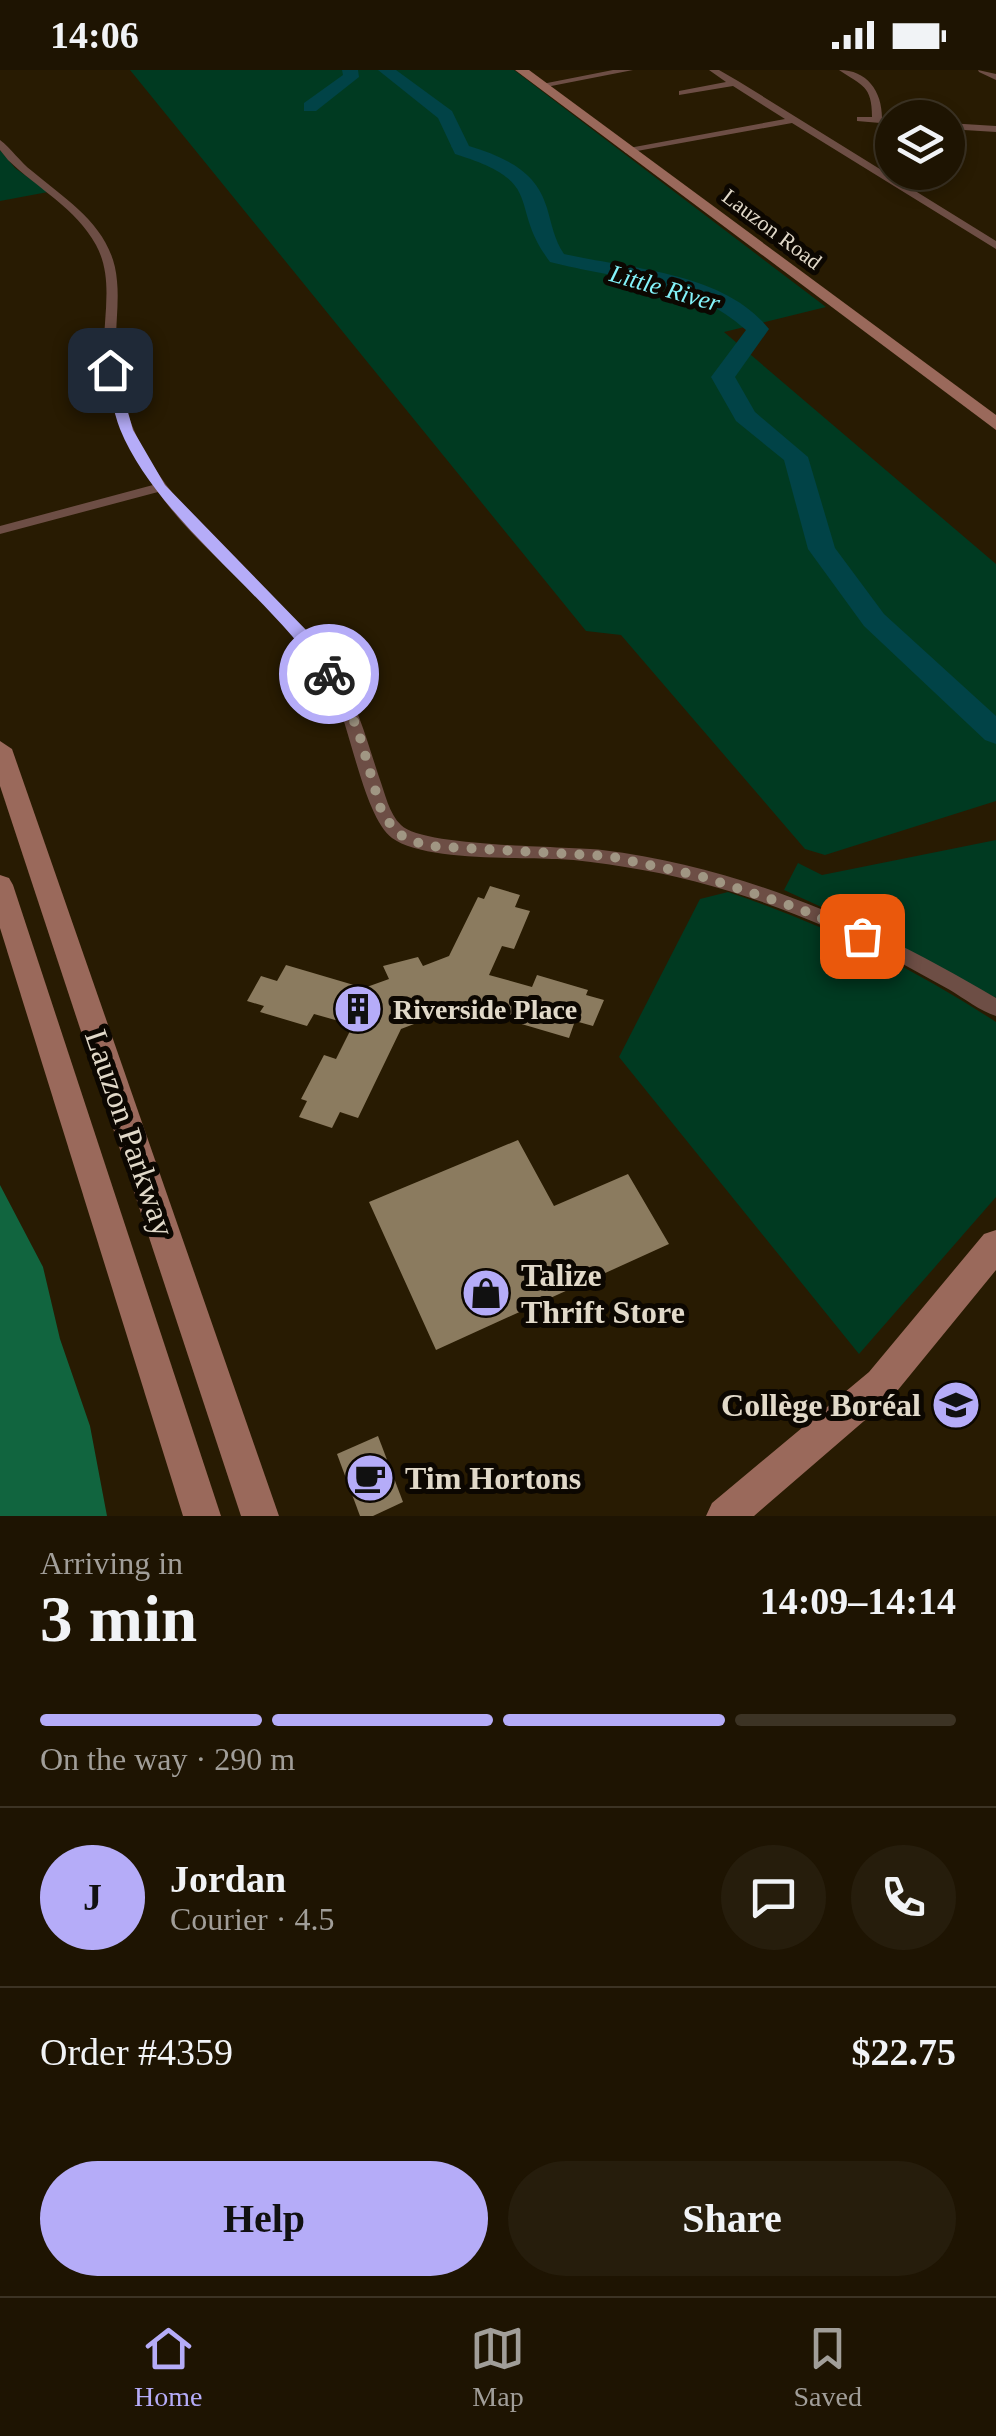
<!DOCTYPE html>
<meta charset="utf-8">
<style>
:root{--surface:#1e1402;--page:#261d0c;--text:#f1f3f6;--muted:#a19e99;--line:#3c3324;--accent:#b5acf8}
body{margin:0;font-family:Georgia,serif;background:var(--page);color:var(--text);height:100vh;display:flex;flex-direction:column;font-size:38px;white-space:nowrap}
*{box-sizing:border-box;margin:0}
p{font-size:32px;color:var(--muted)}
.icon{flex:none;width:55px;height:55px;fill:none;stroke:currentColor;stroke-width:2;stroke-linecap:round;stroke-linejoin:round}
.map{position:relative;height:1446px;overflow:hidden}
.panel{display:flex;flex-direction:column;background:var(--surface);flex:1}
.panel>*{flex:none}
.fabs{position:absolute;left:875px;top:30px;display:grid;gap:20px}
.fabs a{display:grid;place-items:center;width:90px;height:90px;border-radius:50%;background:var(--surface);box-shadow:0 5px 15px #0003,0 0 0 2px var(--line);font-size:50px}
.pin{position:absolute;display:grid;place-items:center;width:85px;height:85px;color:#fff;margin:-42px;border-radius:20px;box-shadow:0 5px 15px #0006}
.courier{position:absolute;display:grid;place-items:center;width:100px;height:100px;margin:-50px;border:8px solid #b5acf8;border-radius:50%;background:#fff;color:#222;box-shadow:0 2px 12px #0007}
.summary em{font-style:normal;font-weight:800}
.summary div{display:flex;flex-direction:column-reverse}
.summary{display:flex;align-items:center;justify-content:space-between;height:170px;padding:0 40px}
h1{font-size:65px;font-weight:800;line-height:75px}
.bar{display:grid;grid-template-columns:repeat(4,1fr);gap:15px 10px;align-content:center;height:120px;padding:0 40px}
.bar i{height:12px;border-radius:8px;background:var(--line)}
.bar .current{background:var(--accent)}
.bar p{grid-column:span 4}
.line{display:flex;align-items:center;gap:25px;padding:0 40px;border-top:2px solid var(--line)}
.line div{flex:1}
.round{display:grid;place-items:center;flex:none;width:105px;height:105px;border-radius:52px;background:var(--page)}
.cta{display:flex;gap:20px;margin-top:auto;padding:20px 40px}
.cta a{flex:1;height:115px;border-radius:60px;background:var(--accent);color:#111;font-size:40px;font-weight:800;line-height:115px;text-align:center}
.cta a+a{background:var(--page);color:var(--text)}
.status{display:flex;justify-content:space-between;align-items:center;height:70px;padding:0 50px;background:var(--surface);direction:ltr}
.status svg{height:28px;fill:currentColor}
.dock{display:flex;justify-content:space-around;align-items:center;height:140px;border-top:2px solid var(--line);background:var(--surface);font-size:28px;color:var(--muted)}
.dock a{display:grid;justify-items:center;gap:5px}
.dock .current{color:var(--accent)}
.map>svg:first-child{display:block}
</style>
<div class="status"><b>14:06</b><svg viewBox="0 0 49 12"><path d="M0 12V9h3v3zM5 12V6h3v6zM10 12V3h3v9zM15 12V0h3v12zM26 1h20v11H26zM47 4h2v5h-2z"/></svg></div>
<div class="map">
<svg width="996" height="1446" viewBox="0 0 996 1446">
<rect width="100%" height="100%" fill="#281b02"/>
<g fill="#003a21">
<path d="M 130,0 L 514,0 L 826,237 L 724,262 L 996,494 L 996,655 L 990,658 L 996,664 L 996,731 L 825,785 L 805,779 L 621,565 L 586,561 Z"/>
<path d="M 0,80 L 15,98 L 48,122 L 0,131 Z"/>
<path d="M 996,770 L 996,928 L 861,855 L 784,820 L 798,793 L 822,805 Z"/>
<path d="M 728,822 C 823,854 912,897 996,952 L 996,1127 L 859,1284 L 619,987 L 700,829 Z"/>
</g>
<path fill="#11653f" d="M 0,1115 L 43,1197 L 60,1269 L 90,1356 L 107,1446 L 0,1446 Z"/>
<path fill="#014347" d="M 379,0 L 393,0 L 447,40 L 465,76 L 452,78 L 443,49 Z"/>
<g fill="none" stroke-linecap="round" stroke-linejoin="round">
<g fill="#014347" fill-rule="evenodd">
<path d="M 342,0 L 358,0 L 359,7 L 316,41 L 304,41 L 304,33 L 343,5 Z"/>
<path d="M 378,0 L 396,0 L 452,41 L 469,76 C 504,87 536,100 547,138 C 552,155 554,169 564,184 C 630,199 724,202 769,259 L 735,307 L 755,342 L 808,387 L 835,478 L 884,544 L 996,646 L 996,674 L 985,670 L 864,556 L 808,479 L 784,390 L 736,351 L 711,307 L 746,260 C 694,212 616,209 550,192 C 506,133 549,113 455,84 L 438,48 Z"/>
</g>
</g>
<g fill="#8b7b5f">
<path d="M 490,816 L 520,825 L 515,837 L 530,841 L 514,879 L 502,876 L 489,905 L 532,917 L 537,905 L 588,920 L 586,925 L 604,930 L 593,956 L 575,951 L 569,968 L 461,936 L 401,959 L 358,1048 L 340,1042 L 332,1058 L 299,1047 L 307,1031 L 301,1029 L 324,985 L 336,989 L 353,955 L 314,944 L 307,956 L 260,942 L 264,936 L 247,931 L 261,906 L 277,911 L 286,895 L 364,918 L 389,909 L 383,896 L 418,887 L 423,896 L 449,886 L 478,827 L 484,829 Z"/>
<path d="M 518,1070 L 554,1136 L 628,1104 L 669,1174 L 436,1280 L 369,1132 Z"/>
<path d="M 378,1366 L 403,1432 L 373,1446 L 360,1446 L 337,1384 Z"/>
</g>
<g fill="none" stroke-linecap="round" stroke-linejoin="round">
<g fill="#6d4e45" fill-rule="evenodd">
<path d="M 613,0 L 633,0 L 541,18 L 537,15 Z"/>
<path d="M 709,0 L 719,0 L 738,11 L 996,171 L 996,179 L 792,53 L 626,83 L 624,81 L 629,78 L 785,49 L 733,16 L 679,25 L 679,21 L 726,12 Z"/>
<path d="M 839,0 C 867,0 882,21 882,48 L 892,48 L 892,54 L 857,51 L 857,47 L 872,47 C 872,15 862,16 839,0 Z"/>
<path d="M 978,0 L 996,4 L 996,10 L 979,2 Z"/>
<path d="M 948,53 L 996,56 L 996,62 L 948,59 Z"/>
<path d="M 0,70 C 11,78 20,92 32,101 C 69,132 113,158 117,211 C 119,231 116,251 116,271 C 116,304 123,337 137,367 C 182,461 280,516 337,603 C 358,635 367,671 379,707 C 385,723 389,744 401,755 C 422,777 564,776 602,780 C 743,797 875,856 996,928 L 996,946 C 980,941 965,929 950,920 C 930,909 910,898 890,887 C 807,845 717,811 625,797 C 602,793 579,790 557,789 C 517,787 423,791 392,768 C 364,747 350,656 333,622 C 292,542 209,494 158,422 L 0,464 L 0,456 L 153,415 C 126,376 107,335 104,288 C 102,250 115,210 96,175 C 76,138 38,119 8,90 L 0,80 Z"/>
</g>
<g fill="#9a695b" fill-rule="evenodd">
<path d="M 515,0 L 529,0 L 996,345 L 996,360 Z"/>
<path d="M 0,671 L 12,679 L 279,1446 L 241,1446 L 0,716 Z"/>
<path d="M 0,805 L 9,808 L 13,815 L 221,1446 L 183,1446 L 0,858 Z"/>
<path d="M 996,1160 L 996,1200 L 893,1326 L 754,1446 L 706,1446 L 712,1433 L 869,1302 L 984,1164 Z"/>
</g>
</g>
<path fill="#b5acf8" d="M 110,297 L 116,300 L 133,360 L 165,415 L 308,562 L 337,604 L 335,607 L 324,607 C 268,524 156,448 120,359 C 113,341 110,319 105,300 Z"/>
<g fill="none" stroke-linecap="round" stroke-linejoin="round">
<path stroke="#a09683" stroke-width="10" stroke-dasharray="0 18" d="M 329,604 L 357,657 L 382,743 L 398,764 L 426,776 L 608,786 L 700,806 L 798,838 L 862,866"/>
</g>
<defs>
<g id="building-disc" transform="scale(2.5)"><circle r="9.5" fill="#b5acf8" stroke="#0c0701"/><path d="M-4-6H4V6H1V3H-1V6H-4ZM-2.5-4.3h1.7v1.8h-1.7ZM.8-4.3h1.7v1.8H.8ZM-2.5-1h1.7V.8h-1.7ZM.8-1h1.7V.8H.8Z" fill="#111"/></g>
<g id="shop-disc" transform="scale(2.5)"><circle r="9.5" fill="#b5acf8" stroke="#0c0701"/><path d="M-5-2.5h2.3a2.7 3.5 0 0 1 5.4 0H5L5.5 6h-11ZM-1.5-2.5h3a1.5 2.3 0 0 0-3 0Z" fill="#111"/></g>
<g id="university-disc" transform="scale(2.5)"><circle r="9.5" fill="#b5acf8" stroke="#0c0701"/><path d="M0-5L7-2L0 1L-7-2ZM-4 1L0 2.5L4 1V4Q0 6-4 4Z" fill="#111"/></g>
<g id="cafe-disc" transform="scale(2.5)"><circle r="9.5" fill="#b5acf8" stroke="#0c0701"/><path d="M-5.5-4.5H6V0H3Q3 3.5 0 3.5H-2.5Q-5.5 3.5-5.5 0ZM3-3.2v2h1.7v-2ZM-6 4.5H4V6H-6Z" fill="#111"/></g>
</defs>
<g fill-rule="evenodd">
<use href="#building-disc" x="358" y="939"/>
<use href="#shop-disc" x="486" y="1223"/>
<use href="#university-disc" x="956" y="1335"/>
<use href="#cafe-disc" x="370" y="1408"/>
</g>
<g text-anchor="middle" dominant-baseline="central" stroke-width="10" stroke-linejoin="round" paint-order="stroke">
<g font-size="22" fill="#e1d9c9" stroke="#0c0701">
<text transform="translate(772 159) rotate(37)">Lauzon Road</text>
</g>
<g font-size="25" font-style="italic" fill="#84f3fa" stroke="#0c0701">
<text transform="translate(665 218) rotate(16)">Little River</text>
</g>
<g font-size="28" font-weight="bold" fill="#e1d9c9" stroke="#0c0701" text-anchor="start">
<text x="393" y="939">Riverside Place</text>
</g>
<g font-size="32" fill="#e1d9c9" stroke="#0c0701">
<text transform="translate(130 1063) rotate(71)">Lauzon Parkway</text>
</g>
<g font-size="32" font-weight="bold" fill="#e1d9c9" stroke="#0c0701" text-anchor="start">
<text x="521" y="1205">Talize<tspan x="521" dy="37">Thrift Store</tspan></text>
<text x="921" y="1335" text-anchor="end">Collège Boréal</text>
<text x="405" y="1408">Tim Hortons</text>
</g>
</g>
</svg>
<div class="fabs">
<a><svg class="icon" aria-label="layers" viewBox="0 0 24 24"><path d="M12 4l9 5-9 5-9-5zM3 14l9 5 9-5"/></svg></a>
</div>
<div class="pin" style="left:862px;top:866px;background:#ea580c"><svg class="icon" aria-label="bag" viewBox="0 0 24 24"><path d="M5 8h14l-1 12H6zM9 8a3 3 0 0 1 6 0"/></svg></div>
<div class="pin" style="left:110px;top:300px;background:#1f2937"><svg class="icon" aria-label="home" viewBox="0 0 24 24"><path d="M3 11l9-7 9 7M6 9v11h12V9"/></svg></div>
<div class="courier" style="left:329px;top:604px"><svg class="icon" aria-label="bike" viewBox="0 0 24 24"><circle cx="6" cy="16" r="4"/><circle cx="18" cy="16" r="4"/><path d="M6 16l4-8h5l3 8M10 8l3 8H6M13 5h3"/></svg></div>
</div>
<section class="panel">
<div class="summary"><div><h1>3 min</h1><p>Arriving in</p></div><em>14:09–14:14</em></div>
<div class="bar"><i class="current"></i><i class="current"></i><i class="current"></i><i></i><p>On the way · 290 m</p></div>
<div class="line" style="height:180px"><b class="round" style="background:var(--accent);color:#111">J</b><div><b>Jordan</b><p>Courier · 4.5</p></div><a class="round"><svg class="icon" aria-label="chat" viewBox="0 0 24 24"><path d="M4 5h16v11H9l-5 4z"/></svg></a><a class="round"><svg class="icon" aria-label="phone" viewBox="0 0 24 24"><path d="M5 4h4l2 5-3 2q2 4 5 5l2-3 5 2v4C11 20 4 13 5 4z"/></svg></a></div>
<div class="line" style="height:130px"><div>Order #4359</div><b>$22.75</b></div>
<div class="cta"><a>Help</a><a>Share</a></div>
</section>
<nav class="dock">
<a class="current"><svg class="icon" aria-label="home" viewBox="0 0 24 24"><path d="M3 11l9-7 9 7M6 9v11h12V9"/></svg>Home</a>
<a><svg class="icon" aria-label="map" viewBox="0 0 24 24"><path d="M3 6l6-2 6 2 6-2v14l-6 2-6-2-6 2zM9 4v14M15 6v14"/></svg>Map</a>
<a><svg class="icon" aria-label="saved" viewBox="0 0 24 24"><path d="M7 4h10v16l-5-4-5 4z"/></svg>Saved</a>
</nav>
